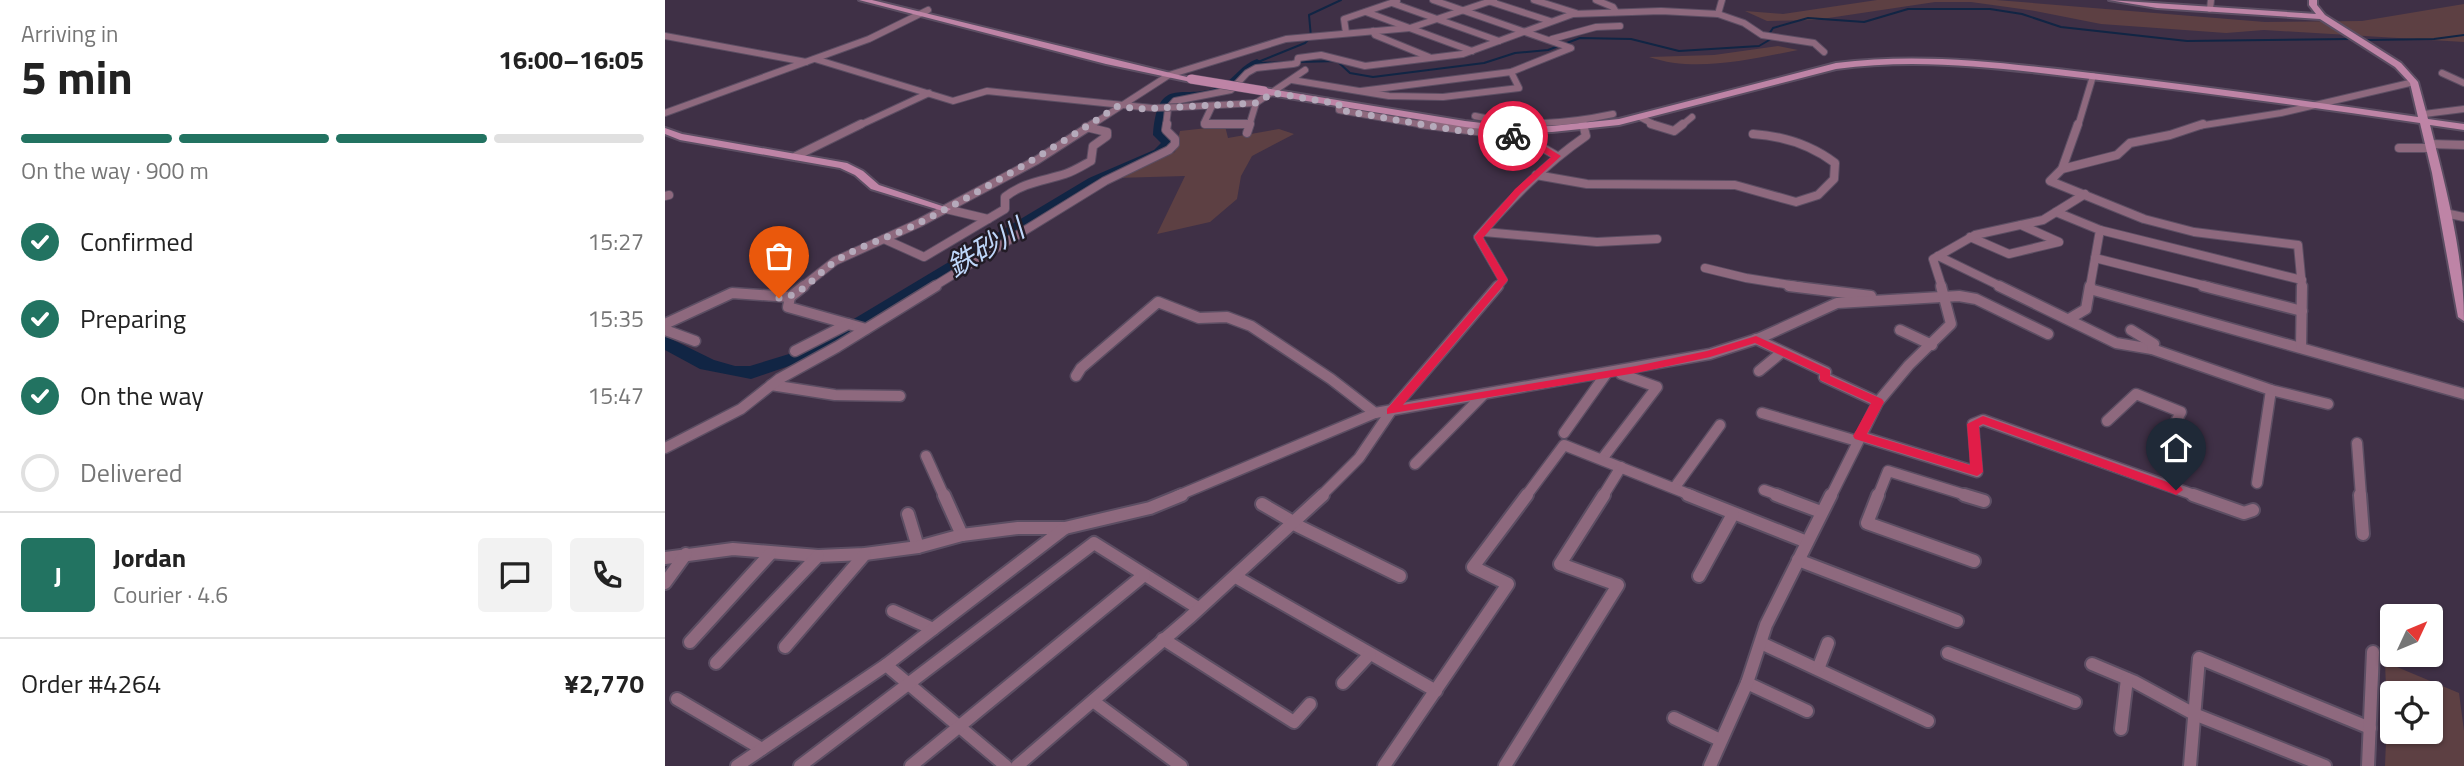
<!DOCTYPE html>
<meta charset="utf-8">
<style>
:root{--surface:#fff;--page:#f2f2f2;--text:#222;--muted:#767676;--line:#e0e0e0;--accent:#227361}
body{margin:0;font-family:"Titillium Web","Noto Sans JP",sans-serif;background:var(--page);color:var(--text);height:100vh;display:flex;flex-direction:column;font-size:26px;white-space:nowrap}
*{box-sizing:border-box;margin:0}
p{font-size:23px;color:var(--muted)}
.icon{flex:none;width:38px;height:38px;fill:none;stroke:currentColor;stroke-width:2;stroke-linecap:round;stroke-linejoin:round}
.map{position:relative;flex:1;overflow:hidden}
.sheet{display:flex;flex-direction:column;background:var(--surface);width:665px}
.sheet>*{flex:none}
.needle{width:46px;rotate:46deg}
.tools{position:absolute;left:1715px;top:604px;display:grid;gap:14px}
.tools a{display:grid;place-items:center;width:63px;height:63px;border-radius:7px;background:var(--surface);box-shadow:0 2px 5px #0004;font-size:35px}
.pin{position:absolute;display:grid;place-items:center;width:60px;height:60px;color:#fff;margin:-72px -30px;border-radius:50% 50% 50% 0;rotate:-45deg;box-shadow:0 0 7px #0007}
.pin .icon{rotate:45deg}
.courier{position:absolute;display:grid;place-items:center;width:70px;height:70px;margin:-35px;border:5px solid #e11d48;border-radius:50%;background:#fff;color:#222;box-shadow:0 2px 9px #0007}
.head em{font-style:normal;font-weight:700}
.head div{display:flex;flex-direction:column-reverse}
.head{display:flex;align-items:center;justify-content:space-between;height:119px;padding:0 21px}
h1{font-size:46px;font-weight:700;line-height:52px}
.bar{display:grid;grid-template-columns:repeat(4,1fr);gap:10px 7px;align-content:center;height:84px;padding:0 21px}
.bar i{height:9px;border-radius:5px;background:var(--line)}
.bar .current{background:var(--accent)}
.bar p{grid-column:span 4}
.line{display:flex;align-items:center;gap:18px;padding:0 21px;border-top:2px solid var(--line)}
.line div{flex:1}
.round{display:grid;place-items:center;flex:none;width:74px;height:74px;border-radius:7px;background:var(--page)}
ol{padding:0 21px;list-style:none}
li{display:flex;align-items:center;gap:21px;height:77px}
li p{margin-inline-start:auto}
li .icon{padding:7px;border-radius:50%;background:var(--accent);color:#fff;stroke-width:4}
li:last-child{color:var(--muted)}
li i{width:38px;height:38px;border:4px solid var(--line);border-radius:50%}
main{display:flex;flex:1;min-height:0}
.map>svg:first-child{display:block}
</style>
<main>
<section class="sheet">
<div class="head"><div><h1>5 min</h1><p>Arriving in</p></div><em>16:00–16:05</em></div>
<div class="bar"><i class="current"></i><i class="current"></i><i class="current"></i><i></i><p>On the way · 900 m</p></div>
<ol>
<li><svg class="icon" aria-label="check" viewBox="0 0 24 24"><path d="M5 12l5 5 9-10"/></svg>Confirmed<p>15:27</p></li>
<li><svg class="icon" aria-label="check" viewBox="0 0 24 24"><path d="M5 12l5 5 9-10"/></svg>Preparing<p>15:35</p></li>
<li><svg class="icon" aria-label="check" viewBox="0 0 24 24"><path d="M5 12l5 5 9-10"/></svg>On the way<p>15:47</p></li>
<li><i></i>Delivered</li>
</ol>
<div class="line" style="height:126px"><b class="round" style="background:var(--accent);color:#fff">J</b><div><b>Jordan</b><p>Courier · 4.6</p></div><a class="round"><svg class="icon" aria-label="chat" viewBox="0 0 24 24"><path d="M4 5h16v11H9l-5 4z"/></svg></a><a class="round"><svg class="icon" aria-label="phone" viewBox="0 0 24 24"><path d="M5 4h4l2 5-3 2q2 4 5 5l2-3 5 2v4C11 20 4 13 5 4z"/></svg></a></div>
<div class="line" style="height:91px"><div>Order #4264</div><b>¥2,770</b></div>
</section>
<div class="map">
<svg width="1799" height="766" viewBox="0 0 1799 766">
<rect width="100%" height="100%" fill="#3f3046"/>
<g fill="#5d4043" fill-rule="evenodd">
<path d="M 1212,0 L 1331,0 L 1600,22 L 1697,21 L 1799,4 L 1799,42 L 1599,30 L 1561,33 L 1436,24 L 1370,11 L 1306,2 L 1270,2 L 1150,20 L 1102,21 L 1080,11 L 1118,14 Z"/>
<path d="M 1113,46 L 1133,50 C 1085,59 1031,73 984,57 L 1049,55 Z"/>
<path d="M 560,126 L 563,138 L 614,129 L 629,134 L 587,156 L 576,176 L 572,199 L 545,222 L 492,234 L 520,176 L 451,178 L 510,152 L 515,131 Z"/>
<path d="M 1720,662 L 1794,693 L 1799,731 L 1799,766 L 1720,766 L 1722,715 ZM 1727,693 L 1766,693 L 1766,732 L 1727,732 Z"/>
</g>
<g fill="none" stroke-linecap="round" stroke-linejoin="round">
<g stroke="#112544" stroke-width="2">
<path d="M 1104,34 L 1108,28 L 1143,18 L 1199,22 L 1243,9 L 1325,9 L 1357,14 L 1396,27 L 1522,41 L 1685,39"/>
<path d="M 1703,40 L 1769,39 L 1799,35"/>
<path d="M 593,62 L 640,43 L 646,37 L 644,15 L 676,0"/>
<path d="M 592,63 L 672,61 L 685,73 L 708,77 L 819,63 L 850,53 L 883,50 L 915,38 L 966,39 L 1014,51 L 1094,46 L 1106,39"/>
</g>
<path fill="#112544" fill-rule="evenodd" d="M 592,59 L 598,63 L 596,66 C 582,75 572,90 555,95 C 539,100 520,94 507,106 L 502,134 L 512,143 L 499,156 L 436,184 L 319,257 L 223,312 L 156,355 L 86,379 L 35,369 L 0,350 L 0,336 L 49,360 L 70,366 L 85,366 L 124,354 L 142,347 L 424,178 L 489,150 L 496,143 L 488,135 C 493,70 520,104 557,85 C 570,78 577,64 592,59 Z"/>
<g stroke="#5c4e63" stroke-width="8">
<g id="street-far3">
<path d="M 869,0 L 911,13"/>
<path d="M 931,0 L 948,7 L 951,12"/>
<path d="M 823,1 L 885,21"/>
<path d="M 727,3 L 834,41"/>
<path d="M 1545,9 L 1546,0"/>
<path d="M 701,12 L 807,51"/>
<path d="M 1053,14 L 1057,0"/>
<path d="M 708,31 L 710,35 L 764,57"/>
<path d="M 681,33 L 679,19 L 732,1"/>
<path d="M 0,36 L 141,62"/>
<path d="M 887,39 L 931,27 L 955,26"/>
<path d="M 150,59 L 288,101 L 322,91 L 487,108"/>
<path d="M 1777,73 L 1799,83"/>
<path d="M 627,80 L 724,96 L 778,97 L 854,88 L 846,72"/>
<path d="M 696,91 L 846,72 L 906,48 L 768,0"/>
<path d="M 674,104 L 674,110 L 765,126"/>
<path d="M 547,106 L 539,123 L 541,125 L 584,124"/>
<path d="M 517,107 L 591,103 L 640,70"/>
<path d="M 0,113 L 204,39 L 263,10"/>
<path d="M 1759,114 L 1799,109"/>
<path d="M 810,116 C 857,127 901,124 948,114"/>
<path d="M 975,117 L 992,126"/>
<path d="M 916,121 L 918,126"/>
<path d="M 193,126 L 264,93"/>
<path d="M 425,126 L 504,75 L 621,39 L 745,28 L 829,0"/>
<path d="M 501,126 L 503,109 L 510,101 L 566,90 L 582,73 L 591,68 L 628,64 L 632,63 L 633,58 L 656,55 L 700,66 L 798,54 L 908,14 L 996,11 L 1053,14 L 1079,23 L 1097,35 L 1149,43 L 1159,52"/>
<path d="M 584,126 L 591,103"/>
<path d="M 1016,126 L 1027,117"/>
<path d="M 1413,126 L 1428,76"/>
<path d="M 1533,126 L 1616,113 L 1749,82"/>
</g>
</g>
<g stroke="#5c4e63" stroke-width="10">
<g id="street-far2">
<path d="M 540,124 L 583,124"/>
<path d="M 755,124 L 859,137 L 892,156"/>
<path d="M 986,124 L 1009,131 L 1018,124"/>
<path d="M 1538,124 L 1505,135 L 1465,143 L 1452,155 L 1397,169 L 1385,181 L 1479,219 L 1529,232 L 1633,245 L 1637,287"/>
<path d="M 582,133 L 585,124"/>
<path d="M 1765,144 L 1799,145"/>
<path d="M 1734,148 L 1766,148"/>
<path d="M 131,156 L 196,124"/>
<path d="M 1397,169 L 1413,124"/>
<path d="M 871,175 L 922,184 L 1070,185 L 1131,202 L 1153,195 L 1169,179 L 1170,163 C 1146,145 1118,136 1088,134"/>
<path d="M 0,196 L 4,195"/>
<path d="M 281,209 L 323,219"/>
<path d="M 1391,212 L 1435,230 L 1425,287"/>
<path d="M 1780,213 L 1799,217"/>
<path d="M 1435,230 L 1637,280"/>
<path d="M 819,232 L 932,242 L 992,239"/>
<path d="M 1305,237 L 1344,254 L 1394,242 L 1356,225"/>
<path d="M 219,239 L 259,257 L 340,209 L 340,197 C 359,182 378,181 400,174 C 409,171 417,166 426,161 L 428,146 L 442,136 L 442,132 L 421,127"/>
<path d="M 1273,256 L 1337,287"/>
<path d="M 1430,258 L 1545,287"/>
<path d="M 1040,268 L 1081,278 L 1138,287"/>
<path d="M 137,287 L 170,261 L 254,223 L 372,160 L 428,124"/>
<path d="M 268,287 L 440,181 L 504,150 L 510,144 L 510,139 L 501,130 L 502,124"/>
<path d="M 832,287 L 838,280 L 813,237 C 846,199 879,165 921,136 L 918,124"/>
<path d="M 1277,287 L 1268,259 L 1310,235 L 1378,220 L 1420,194"/>
</g>
</g>
<g stroke="#5c4e63" stroke-width="13">
<g id="street-far1">
<path d="M 1124,286 L 1206,296"/>
<path d="M 1334,286 L 1451,343 L 1487,349"/>
<path d="M 1538,286 L 1637,311"/>
<path d="M 1425,289 L 1799,394"/>
<path d="M 125,297 L 123,307 L 201,329"/>
<path d="M 1404,319 L 1421,309 L 1425,286"/>
<path d="M 0,324 L 67,293 L 125,297 L 139,286"/>
<path d="M 0,330 L 30,341"/>
<path d="M 1235,330 L 1267,345"/>
<path d="M 1466,330 L 1489,344 L 1487,349 L 1606,390 L 1663,404"/>
<path d="M 1091,339 L 1161,372 L 1159,377 L 1213,402"/>
<path d="M 1636,347 L 1637,286"/>
<path d="M 130,351 L 183,324"/>
<path d="M 1094,371 L 1117,352"/>
<path d="M 411,376 L 416,368 L 493,302 L 534,318 L 562,317 L 586,326 L 666,379 L 710,413"/>
<path d="M 106,385 L 170,395 L 235,396"/>
<path d="M 1097,413 L 1192,441"/>
<path d="M 1442,421 L 1471,394 L 1516,412 L 1498,446"/>
<path d="M 899,433 L 941,374"/>
<path d="M 1195,436 L 1312,472 L 1308,424 L 1318,420 L 1532,496"/>
<path d="M 1692,443 L 1696,496"/>
<path d="M 0,448 L 76,409 L 114,379 L 172,347 L 271,286"/>
<path d="M 261,456 L 279,496"/>
<path d="M 937,459 L 992,387 L 956,374"/>
<path d="M 750,464 L 819,394"/>
<path d="M 1592,483 L 1606,390"/>
<path d="M 1010,487 L 1055,425"/>
<path d="M 1099,490 L 1116,496"/>
<path d="M 512,496 L 710,413 L 1045,354 L 1095,338 L 1172,303 L 1294,296 L 1311,299 L 1383,334"/>
<path d="M 656,496 L 694,458 L 726,411 L 833,286"/>
<path d="M 861,496 L 899,445 L 1028,496"/>
<path d="M 938,496 L 956,467"/>
<path d="M 1166,496 L 1213,402 L 1244,365 L 1286,324 L 1276,286"/>
<path d="M 1213,496 L 1223,471 L 1304,496"/>
</g>
</g>
<g stroke="#5c4e63" stroke-width="16">
<g id="street">
<path d="M 279,495 L 297,535"/>
<path d="M 1023,495 L 1142,542"/>
<path d="M 1111,495 L 1156,512"/>
<path d="M 1213,495 L 1202,523 L 1309,561"/>
<path d="M 1299,495 L 1319,501"/>
<path d="M 1528,495 L 1579,513 L 1588,510"/>
<path d="M 1695,495 L 1698,534"/>
<path d="M 597,504 L 628,522"/>
<path d="M 243,514 L 253,547"/>
<path d="M 627,523 L 735,576"/>
<path d="M 0,558 L 68,549 L 153,556 L 200,554 L 253,547 L 297,535 L 353,528 L 400,528 L 485,508 L 517,495"/>
<path d="M 1133,560 L 1292,621"/>
<path d="M 1034,576 L 1068,514"/>
<path d="M 571,577 L 771,691"/>
<path d="M 0,583 L 21,554"/>
<path d="M 228,611 L 268,629"/>
<path d="M 498,639 L 629,722 L 645,704"/>
<path d="M 25,642 L 105,554"/>
<path d="M 1096,643 L 1263,721"/>
<path d="M 120,647 L 200,554"/>
<path d="M 1283,653 L 1410,702"/>
<path d="M 51,663 L 153,556"/>
<path d="M 1427,664 L 1470,682 L 1529,714 L 1660,766"/>
<path d="M 221,665 L 341,766"/>
<path d="M 1153,669 L 1163,643"/>
<path d="M 678,683 L 705,654"/>
<path d="M 1082,683 L 1142,711"/>
<path d="M 12,699 L 97,749"/>
<path d="M 428,701 L 516,766"/>
<path d="M 1009,718 L 1055,740"/>
<path d="M 1456,729 L 1462,679"/>
<path d="M 72,766 L 221,665 L 400,528"/>
<path d="M 135,766 L 429,543 L 533,608"/>
<path d="M 246,766 L 479,575"/>
<path d="M 352,766 L 524,618 L 658,495"/>
<path d="M 719,766 L 843,584 L 808,567 L 862,495"/>
<path d="M 840,766 L 953,585 L 895,564 L 939,495"/>
<path d="M 1045,766 L 1082,683 L 1101,625 L 1166,495"/>
<path d="M 1525,766 L 1534,658 L 1705,728"/>
<path d="M 1703,766 L 1708,652"/>
</g>
</g>
<g stroke="#5c4e63" stroke-width="4">
<g id="secondary">
<path d="M 194,0 L 207,0 L 530,79 L 526,82 L 441,64 Z"/>
<path d="M 1444,0 L 1651,14 L 1644,5 L 1644,0 L 1652,0 L 1652,5 L 1660,15 L 1736,63 L 1753,82 L 1763,119 L 1799,124 L 1799,130 L 1765,125 C 1781,188 1799,255 1799,321 L 1793,317 L 1767,173 L 1755,123 C 1645,107 1536,92 1426,79 C 1341,69 1257,57 1171,69 L 954,125 L 887,132 L 851,133 L 800,127 L 599,94 L 595,91 L 599,88 L 800,121 L 851,127 L 887,126 L 954,119 L 1171,63 C 1257,52 1340,63 1426,73 C 1535,86 1644,101 1753,117 L 1745,83 L 1730,67 L 1655,19 L 1492,8 Z"/>
<path d="M 0,128 L 17,134 L 182,163 L 198,171 L 214,185 L 286,209 L 281,212 L 206,189 L 190,175 L 175,168 L 15,140 L 0,134 Z"/>
</g>
</g>
<use href="#street-far3" stroke="#8e697e" stroke-width="6"/>
<use href="#street-far2" stroke="#8e697e" stroke-width="8"/>
<use href="#street-far1" stroke="#8e697e" stroke-width="10"/>
<use href="#street" stroke="#8e697e" stroke-width="12"/>
<use href="#secondary" fill="#be84a6" fill-rule="evenodd"/>
<g stroke="#5c4e63" stroke-width="8" stroke-linecap="butt">
<path id="street-bridge" d="M 487,108 L 517,107"/>
</g>
<g stroke="#5c4e63" stroke-width="10" stroke-linecap="butt">
<path id="secondary-bridge" d="M 526,79 L 599,91"/>
</g>
<use href="#street-bridge" stroke="#8e697e" stroke-width="6"/>
<use href="#secondary-bridge" stroke="#be84a6" stroke-width="9"/>
</g>
<path fill="#e11d48" d="M 845,134 L 862,135 L 896,156 L 856,193 L 818,238 L 843,280 L 738,405 L 971,366 L 1042,351 L 1091,336 L 1165,370 L 1165,376 L 1217,399 L 1219,402 L 1202,434 L 1305,465 L 1302,424 L 1318,416 L 1516,487 L 1518,490 L 1511,495 L 1507,493 L 1318,424 L 1314,426 L 1318,472 L 1312,476 L 1190,439 L 1188,436 L 1206,403 L 1155,380 L 1155,374 L 1090,343 L 1045,357 L 971,373 L 722,414 L 722,409 L 833,280 L 809,237 L 850,189 L 886,157 L 857,139 L 845,138 Z"/>
<g fill="none" stroke-linecap="round" stroke-linejoin="round">
<path stroke="#b5aabb" stroke-width="7" stroke-dasharray="0 12.6" d="M 114,298 C 137,297 153,272 171,261 C 197,244 227,237 254,223 C 323,188 389,148 453,106 L 474,109 L 591,103 L 608,93 L 674,104 L 674,110 L 789,130 L 848,136"/>
</g>
<g text-anchor="middle" dominant-baseline="central" stroke-width="5" stroke-linejoin="round" paint-order="stroke">
<g font-size="28" font-style="italic" fill="#bfd7fa" stroke="#221b25">
<text transform="translate(320 247) rotate(-31)">鉄砂川</text>
</g>
</g>
</svg>
<div class="tools">
<a><svg class="needle" viewBox="-14 -14 28 28"><path d="M0-13l5 13h-10z" fill="#e53935"/><path d="M0 13l5-13h-10z" fill="#767676"/></svg></a>
<a><svg class="icon" aria-label="locate" viewBox="0 0 24 24"><circle cx="12" cy="12" r="6"/><path d="M12 2v4M12 18v4M2 12h4M18 12h4"/></svg></a>
</div>
<div class="pin" style="left:114px;top:298px;background:#ea580c"><svg class="icon" aria-label="bag" viewBox="0 0 24 24"><path d="M5 8h14l-1 12H6zM9 8a3 3 0 0 1 6 0"/></svg></div>
<div class="pin" style="left:1511px;top:490px;background:#1f2937"><svg class="icon" aria-label="home" viewBox="0 0 24 24"><path d="M3 11l9-7 9 7M6 9v11h12V9"/></svg></div>
<div class="courier" style="left:848px;top:136px"><svg class="icon" aria-label="bike" viewBox="0 0 24 24"><circle cx="6" cy="16" r="4"/><circle cx="18" cy="16" r="4"/><path d="M6 16l4-8h5l3 8M10 8l3 8H6M13 5h3"/></svg></div>
</div>
</main>
